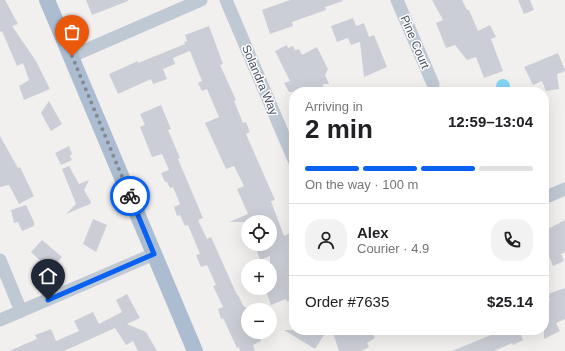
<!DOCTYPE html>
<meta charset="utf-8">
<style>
:root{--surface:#fff;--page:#f2f2f2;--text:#202124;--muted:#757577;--line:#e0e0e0;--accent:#0961f2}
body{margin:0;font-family:Helvetica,sans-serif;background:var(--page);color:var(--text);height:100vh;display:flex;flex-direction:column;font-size:15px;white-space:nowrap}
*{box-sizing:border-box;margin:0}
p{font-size:13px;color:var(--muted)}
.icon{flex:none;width:22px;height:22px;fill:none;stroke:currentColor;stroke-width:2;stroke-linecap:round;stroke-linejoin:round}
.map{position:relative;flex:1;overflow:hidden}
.panel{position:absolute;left:289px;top:87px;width:260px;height:248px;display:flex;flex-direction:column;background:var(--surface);border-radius:16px;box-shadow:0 4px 16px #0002}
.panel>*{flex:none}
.fabs{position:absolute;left:241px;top:215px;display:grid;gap:8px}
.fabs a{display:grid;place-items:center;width:36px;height:36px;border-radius:50%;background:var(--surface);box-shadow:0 4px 16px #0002;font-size:20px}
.pin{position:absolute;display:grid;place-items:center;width:34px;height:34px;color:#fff;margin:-41px -17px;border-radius:50% 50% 50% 0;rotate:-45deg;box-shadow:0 0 4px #0007}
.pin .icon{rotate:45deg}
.courier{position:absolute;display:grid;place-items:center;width:40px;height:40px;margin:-20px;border:3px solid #0961f2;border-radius:50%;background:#fff;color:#222;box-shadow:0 1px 5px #0007}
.summary em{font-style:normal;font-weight:600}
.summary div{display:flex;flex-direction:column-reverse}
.summary{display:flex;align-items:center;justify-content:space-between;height:68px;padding:0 16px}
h1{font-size:26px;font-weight:600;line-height:30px}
.bar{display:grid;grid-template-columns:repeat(4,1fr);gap:6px 4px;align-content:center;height:48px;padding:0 16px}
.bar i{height:5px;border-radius:3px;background:var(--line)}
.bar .active{background:var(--accent)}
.bar p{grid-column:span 4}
.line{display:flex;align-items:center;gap:10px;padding:0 16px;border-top:1px solid var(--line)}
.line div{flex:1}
.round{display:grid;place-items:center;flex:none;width:42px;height:42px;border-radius:16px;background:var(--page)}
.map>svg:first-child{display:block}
</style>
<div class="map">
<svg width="565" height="351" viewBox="0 0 565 351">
<rect width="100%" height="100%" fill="#f2f0ef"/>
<circle fill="#84d5f4" cx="503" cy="86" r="7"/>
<g fill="#cbced6">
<path d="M 0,0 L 5,0 L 18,24 L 12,26 L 36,61 L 50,89 L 24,100 L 19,86 L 29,80 L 23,63 L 17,66 L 2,31 L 0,32 Z"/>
<path d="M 86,0 L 128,0 L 128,1 L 92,15 Z"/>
<path d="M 290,0 L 342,0 L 343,1 L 325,7 L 326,10 L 292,22 L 293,26 L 270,34 L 262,10 Z"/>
<path d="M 432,0 L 462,0 L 467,10 L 469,10 L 478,31 L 490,25 L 496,37 L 491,39 L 503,71 L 484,78 L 476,57 L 467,60 L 455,45 L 446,48 L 436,23 L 443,20 Z"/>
<path d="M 518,0 L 530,0 L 534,10 L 524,14 Z"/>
<path d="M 353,18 L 356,26 L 364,23 L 369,37 L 374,35 L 387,67 L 364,77 L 360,42 L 351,45 L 348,38 L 337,42 L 331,26 Z"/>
<path d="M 209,26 L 223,64 L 220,65 L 236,100 L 234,101 L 243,123 L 246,122 L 250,132 L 246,134 L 275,200 L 271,201 L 284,236 L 292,232 L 294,237 L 294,241 L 291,242 L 294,250 L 294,298 L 287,302 L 286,299 L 271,305 L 265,288 L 270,288 L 270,256 L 260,260 L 256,248 L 265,244 L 270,244 L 270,222 L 229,222 L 248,214 L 237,189 L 244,186 L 234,166 L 226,169 L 205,123 L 219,117 L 207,89 L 202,91 L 198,83 L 202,81 L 190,51 L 173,58 L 175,64 L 163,69 L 167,79 L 153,84 L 151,79 L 118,94 L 109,74 L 138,61 L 138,63 L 185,44 L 184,42 L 187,41 L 185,35 Z"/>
<path d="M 287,45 L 288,48 L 293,46 L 295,50 L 299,49 L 302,55 L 317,47 L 328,69 L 325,75 L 329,84 L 323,84 L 323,92 L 289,92 L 284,83 L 290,81 L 275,51 Z"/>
<path d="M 558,53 L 565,70 L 565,71 L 557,74 L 559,89 L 546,91 L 542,81 L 533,85 L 524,67 Z"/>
<path d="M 49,101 L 62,124 L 51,131 L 41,113 Z"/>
<path d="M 161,105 L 171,129 L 168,130 L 180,158 L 178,159 L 203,218 L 198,220 L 207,239 L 211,237 L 237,295 L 238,295 L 244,307 L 246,307 L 248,312 L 248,332 L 257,332 L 261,341 L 253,345 L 255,351 L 240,351 L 239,347 L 237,348 L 223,318 L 221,319 L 218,309 L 223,307 L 213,286 L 216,285 L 207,265 L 201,267 L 196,255 L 200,254 L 188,225 L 185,226 L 180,215 L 177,216 L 174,207 L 180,204 L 173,187 L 170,188 L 167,182 L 165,182 L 161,173 L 169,170 L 162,154 L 152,157 L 140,127 L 145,125 L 140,114 Z"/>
<path d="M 0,136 L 18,168 L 20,167 L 34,196 L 19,204 L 9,185 L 0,187 Z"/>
<path d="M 69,146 L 72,154 L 70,156 L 72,160 L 61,165 L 55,153 Z"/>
<path d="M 69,166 L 79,184 L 89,180 L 84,190 L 91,202 L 90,204 L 66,214 L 76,204 L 62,169 Z"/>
<path d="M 26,205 L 34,222 L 34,226 L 22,231 L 18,222 L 14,223 L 11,210 Z"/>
<path d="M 93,219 L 107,225 L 96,252 L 83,244 Z"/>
<path d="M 565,220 L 565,252 L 561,254 L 564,261 L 553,266 L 546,249 L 544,250 L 544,231 Z"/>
<path d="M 42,240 L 62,257 L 50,270 L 31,252 Z"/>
<path d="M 565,288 L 565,319 L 556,323 L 560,331 L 544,339 L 544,303 L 550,300 L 548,294 Z"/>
<path d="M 127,294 L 140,318 L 127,324 L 146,332 L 157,351 L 138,351 L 133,341 L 126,345 L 115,328 L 64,351 L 9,351 L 37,339 L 35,335 L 51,329 L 56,341 L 79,331 L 74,321 L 93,312 L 99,324 L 122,312 L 116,300 Z"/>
<path d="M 284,330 L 327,330 L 315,349 Z"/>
<path d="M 332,330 L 370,330 L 375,338 L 367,343 L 369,347 L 361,351 L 339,351 Z"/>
<path d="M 503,330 L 519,330 L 523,340 L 513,345 L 512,343 L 494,351 L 452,351 Z"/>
</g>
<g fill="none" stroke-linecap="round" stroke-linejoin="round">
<g stroke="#bfc9d3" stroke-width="13">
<path d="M 226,0 L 294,160"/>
<path d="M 397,0 L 433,84"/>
<path d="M 72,56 L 201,0"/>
<path d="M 544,198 L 565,189"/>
<path d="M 0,260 L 21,311"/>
<path d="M 0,320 L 154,254"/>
</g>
<path stroke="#adbdd1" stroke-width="16" d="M 47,0 L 195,351"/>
</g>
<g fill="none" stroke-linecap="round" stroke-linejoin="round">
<path stroke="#828991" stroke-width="4" stroke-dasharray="0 7.2" d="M 72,56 L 130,196"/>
<path stroke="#0961f2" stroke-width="5" d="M 48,300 L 154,254 L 130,196"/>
</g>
<g text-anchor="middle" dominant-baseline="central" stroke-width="3" stroke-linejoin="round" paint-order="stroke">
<g font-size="12" fill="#46515f" stroke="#fff">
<text transform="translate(415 42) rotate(67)">Pine Court</text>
<text transform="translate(260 80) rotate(67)">Solandra Way</text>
</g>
</g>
</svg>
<div class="fabs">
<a><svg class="icon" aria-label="locate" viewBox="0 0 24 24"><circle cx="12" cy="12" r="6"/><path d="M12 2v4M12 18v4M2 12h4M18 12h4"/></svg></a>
<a>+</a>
<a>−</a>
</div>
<div class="pin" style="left:72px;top:56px;background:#ea580c"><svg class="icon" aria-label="bag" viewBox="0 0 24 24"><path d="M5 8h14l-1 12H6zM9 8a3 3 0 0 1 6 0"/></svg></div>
<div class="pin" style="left:48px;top:300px;background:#1f2937"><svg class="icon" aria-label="home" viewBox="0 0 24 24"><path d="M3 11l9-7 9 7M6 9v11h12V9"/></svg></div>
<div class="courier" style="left:130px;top:196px"><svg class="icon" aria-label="bike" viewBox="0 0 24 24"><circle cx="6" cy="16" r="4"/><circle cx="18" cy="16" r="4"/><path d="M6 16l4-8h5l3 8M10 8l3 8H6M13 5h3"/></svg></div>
<section class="panel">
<div class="summary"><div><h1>2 min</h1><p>Arriving in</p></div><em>12:59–13:04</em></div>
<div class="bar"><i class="active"></i><i class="active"></i><i class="active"></i><i></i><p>On the way · 100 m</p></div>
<div class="line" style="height:72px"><a class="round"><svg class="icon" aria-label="person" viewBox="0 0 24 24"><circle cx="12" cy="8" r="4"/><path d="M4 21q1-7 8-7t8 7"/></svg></a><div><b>Alex</b><p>Courier · 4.9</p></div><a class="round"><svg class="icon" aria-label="phone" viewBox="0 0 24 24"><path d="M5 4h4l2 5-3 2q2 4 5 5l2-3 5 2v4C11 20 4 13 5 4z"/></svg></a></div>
<div class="line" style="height:52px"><div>Order #7635</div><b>$25.14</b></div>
</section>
</div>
